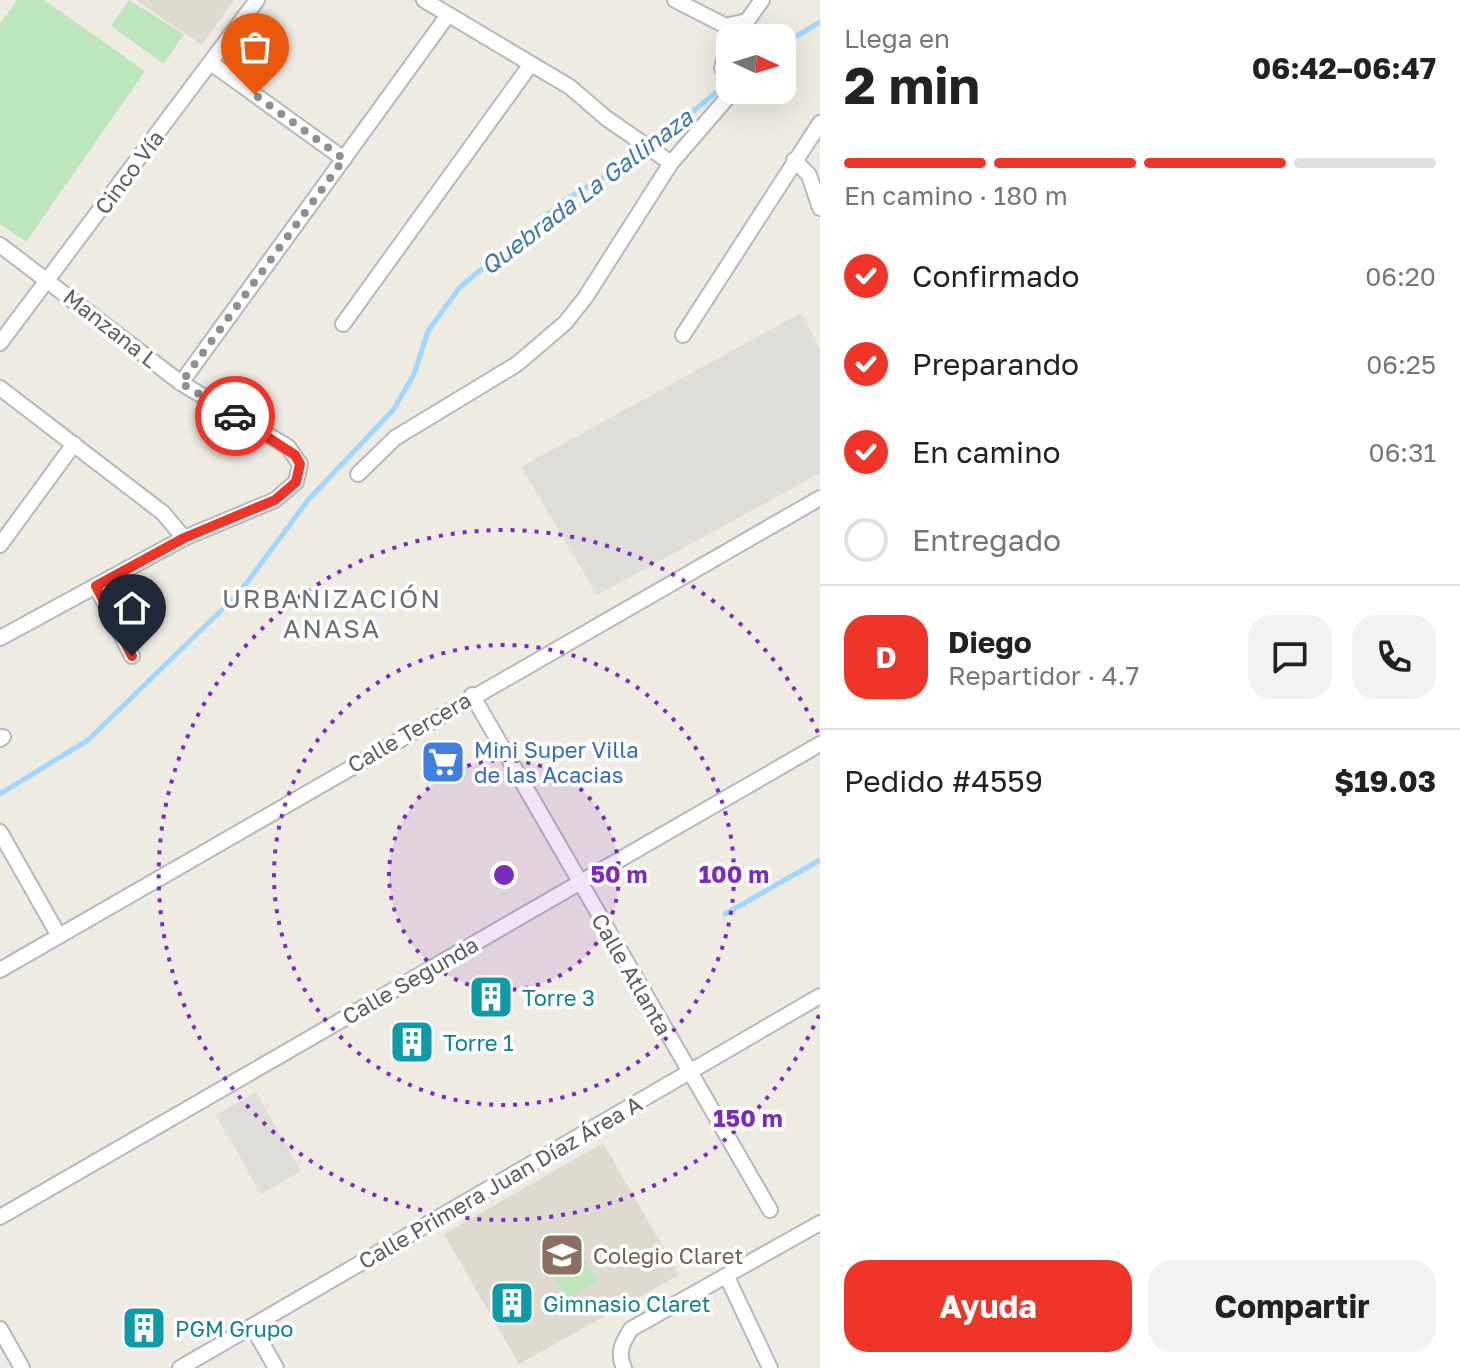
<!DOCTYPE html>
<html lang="es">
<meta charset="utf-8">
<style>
:root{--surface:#fff;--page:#f2f2f2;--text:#222;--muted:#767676;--line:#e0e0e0;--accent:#ee3528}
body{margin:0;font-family:"Golos Text",sans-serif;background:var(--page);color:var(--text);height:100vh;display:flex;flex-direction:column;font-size:30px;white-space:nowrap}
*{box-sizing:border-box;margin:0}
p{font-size:26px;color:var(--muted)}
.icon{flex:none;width:44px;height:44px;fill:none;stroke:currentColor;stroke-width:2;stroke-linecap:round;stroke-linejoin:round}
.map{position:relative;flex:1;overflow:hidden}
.sheet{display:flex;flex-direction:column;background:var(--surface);width:640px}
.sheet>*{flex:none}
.needle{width:52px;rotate:94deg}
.tools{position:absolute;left:716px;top:24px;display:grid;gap:16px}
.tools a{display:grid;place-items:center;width:80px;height:80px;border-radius:16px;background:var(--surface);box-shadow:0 8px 32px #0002;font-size:40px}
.pin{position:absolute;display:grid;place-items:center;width:68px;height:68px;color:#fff;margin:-82px -34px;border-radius:50% 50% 50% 0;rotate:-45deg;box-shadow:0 0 8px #0007}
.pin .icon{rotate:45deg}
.courier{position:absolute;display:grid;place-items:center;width:80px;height:80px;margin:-40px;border:6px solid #ee3528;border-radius:50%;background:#fff;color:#222;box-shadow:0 2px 10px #0007}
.overview em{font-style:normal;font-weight:700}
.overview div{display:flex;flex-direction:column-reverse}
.overview{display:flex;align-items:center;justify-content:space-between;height:136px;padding:0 24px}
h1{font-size:52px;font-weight:700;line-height:60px}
.bar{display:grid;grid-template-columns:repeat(4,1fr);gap:12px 8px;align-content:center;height:96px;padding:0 24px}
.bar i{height:10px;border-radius:6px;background:var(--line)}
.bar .on{background:var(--accent)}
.bar p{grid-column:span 4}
.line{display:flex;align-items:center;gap:20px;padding:0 24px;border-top:2px solid var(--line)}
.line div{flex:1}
.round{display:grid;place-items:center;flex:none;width:84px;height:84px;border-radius:24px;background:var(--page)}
ol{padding:0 24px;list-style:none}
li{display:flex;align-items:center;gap:24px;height:88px}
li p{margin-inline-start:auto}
li .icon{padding:8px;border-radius:50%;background:var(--accent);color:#fff;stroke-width:4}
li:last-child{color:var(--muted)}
li i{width:44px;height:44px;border:4px solid var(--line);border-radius:50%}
.button{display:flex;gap:16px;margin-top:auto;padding:16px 24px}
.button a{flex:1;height:92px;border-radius:24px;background:var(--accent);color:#fff;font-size:32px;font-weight:700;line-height:92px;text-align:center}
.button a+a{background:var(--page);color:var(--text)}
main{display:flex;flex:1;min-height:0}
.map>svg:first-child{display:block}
</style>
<main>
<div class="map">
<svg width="820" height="1368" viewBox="0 0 820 1368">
<rect width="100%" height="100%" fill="#eeebe2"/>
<g fill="#deddd7">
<path d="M 801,313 L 820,349 L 820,473 L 597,595 L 521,467 Z"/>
<path d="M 256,1092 L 301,1171 L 261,1194 L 216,1115 Z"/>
</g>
<g fill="#dedad0">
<path d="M 136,0 L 234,0 L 202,45 Z"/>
<path d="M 603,1143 L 679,1275 L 519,1364 L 444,1234 Z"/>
</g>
<g fill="#bee6bd">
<path d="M 17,0 L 44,0 L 145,71 L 26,242 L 0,224 L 0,24 Z"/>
<path d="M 129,0 L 184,34 L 164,64 L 111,26 Z"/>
<path d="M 574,1241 L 597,1281 L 567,1299 L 544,1259 Z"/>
</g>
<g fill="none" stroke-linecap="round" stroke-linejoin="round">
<g stroke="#a1d7ff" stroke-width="5">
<path d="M 782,45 L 820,22"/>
<path d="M 0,794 L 88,740 L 240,592 L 308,500 L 394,409 L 414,374 L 428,331 L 460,287 L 565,200 L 635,159 L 730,81"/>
<path d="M 725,914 L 820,860"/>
</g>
<g stroke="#b5b8bd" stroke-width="18">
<g id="street">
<path d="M 424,0 L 570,87 L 606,118 L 671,163"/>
<path d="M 675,0 L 726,26 L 747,21 L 762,0"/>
<path d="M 211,63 L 344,159"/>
<path d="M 722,68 L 730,40"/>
<path d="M 794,160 L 809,175 L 820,208"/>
<path d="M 0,245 L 181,383 L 288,447 L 300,464 L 296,482 L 275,500 L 184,538 L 0,638"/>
<path d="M 343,324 L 531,64"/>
<path d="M 683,335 L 820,123"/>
<path d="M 0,343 L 257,0"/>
<path d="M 181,383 L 448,15"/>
<path d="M 0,388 L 163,513 L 184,538"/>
<path d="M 358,474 L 395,438 L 517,364 L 565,323 L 585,298 L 671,163 L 728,97"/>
<path d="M 0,545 L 74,444"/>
<path d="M 96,586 L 132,656"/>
<path d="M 472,695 L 770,1210"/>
<path d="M 0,739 L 3,737"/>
<path d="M 0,832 L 59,936"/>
<path d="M 0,970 L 820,498"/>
<path d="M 0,1217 L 820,744"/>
<path d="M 727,1277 L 770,1368"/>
<path d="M 252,1326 L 276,1368"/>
<path d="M 0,1329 L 22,1368"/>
<path d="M 180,1368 L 820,996"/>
<path d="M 624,1368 C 617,1353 622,1343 631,1329 L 820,1223"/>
</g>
</g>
<use href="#street" stroke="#fff" stroke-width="14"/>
</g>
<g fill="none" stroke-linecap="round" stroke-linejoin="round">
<path stroke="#8e8f8f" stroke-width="8" stroke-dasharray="0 14.4" d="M 235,416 L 181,383 L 344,159 L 255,95"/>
<path stroke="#ee3528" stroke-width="10" d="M 132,656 L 96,586 L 184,538 L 275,500 L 296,482 L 300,464 L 295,455 L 235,416"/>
</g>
<circle cx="504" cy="875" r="115" fill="#7b2cbf" fill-opacity=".12"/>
<g fill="none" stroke="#7b2cbf" stroke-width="4" stroke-dasharray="4 8">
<circle cx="504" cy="875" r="115"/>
<circle cx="504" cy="875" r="230"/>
<path d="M819 1015A345 345 0 1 1 819 735"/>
</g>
<defs>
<g id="supermarket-square" transform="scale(2.3)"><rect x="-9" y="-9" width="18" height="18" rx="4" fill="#3f7fe0" stroke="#fff"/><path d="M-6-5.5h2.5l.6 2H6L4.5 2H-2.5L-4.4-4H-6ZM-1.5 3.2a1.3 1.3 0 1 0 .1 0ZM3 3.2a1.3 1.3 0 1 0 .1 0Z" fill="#fff"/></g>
<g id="building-square" transform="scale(2.3)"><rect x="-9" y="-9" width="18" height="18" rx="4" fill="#0f9aa8" stroke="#fff"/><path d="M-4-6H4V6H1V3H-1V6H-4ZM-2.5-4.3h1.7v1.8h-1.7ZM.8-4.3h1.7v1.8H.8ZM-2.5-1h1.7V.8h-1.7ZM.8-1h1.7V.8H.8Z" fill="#fff"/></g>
<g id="school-square" transform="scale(2.3)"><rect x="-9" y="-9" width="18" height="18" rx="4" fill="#8d6e63" stroke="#fff"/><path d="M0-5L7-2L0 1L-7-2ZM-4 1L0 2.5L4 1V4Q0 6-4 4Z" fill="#fff"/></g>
</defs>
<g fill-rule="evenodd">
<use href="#supermarket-square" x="443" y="762"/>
<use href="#building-square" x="491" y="997"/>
<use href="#building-square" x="412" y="1042"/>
<use href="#school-square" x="562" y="1255"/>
<use href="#building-square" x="512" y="1303"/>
<use href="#building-square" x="144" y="1328"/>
</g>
<g text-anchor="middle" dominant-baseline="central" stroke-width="7" stroke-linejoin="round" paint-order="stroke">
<g font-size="22" fill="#5a5e63" stroke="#fff">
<text transform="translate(129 172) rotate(-53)">Cinco Vía</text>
<text transform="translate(111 328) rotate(38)">Manzana L</text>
<text transform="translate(409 732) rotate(-30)">Calle Tercera</text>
<text transform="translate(632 974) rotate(60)">Calle Atlanta</text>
<text transform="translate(410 980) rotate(-30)">Calle Segunda</text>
<text transform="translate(500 1182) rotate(-30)">Calle Primera Juan Díaz Área A</text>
</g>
<g font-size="22" fill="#366cbe" stroke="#fff" text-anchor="start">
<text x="474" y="749">Mini Super Villa<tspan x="474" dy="25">de las Acacias</tspan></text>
</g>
<g font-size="22" fill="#0d838f" stroke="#fff" text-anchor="start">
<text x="522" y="997">Torre 3</text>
<text x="443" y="1042">Torre 1</text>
<text x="543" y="1303">Gimnasio Claret</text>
<text x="175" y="1328">PGM Grupo</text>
</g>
<g font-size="22" fill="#785e54" stroke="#fff" text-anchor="start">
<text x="593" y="1255">Colegio Claret</text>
</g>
<g font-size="24" font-style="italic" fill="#3b78b4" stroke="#fff">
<text transform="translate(586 191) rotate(-37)">Quebrada La Gallinaza</text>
</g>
<g font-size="26" letter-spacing="2" fill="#6b7075" stroke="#fff">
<text x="332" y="598">URBANIZACIÓN<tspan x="332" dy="30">ANASA</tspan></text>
</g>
</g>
<circle cx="504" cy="875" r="12" fill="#7b2cbf" stroke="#fff" stroke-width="4"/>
<g font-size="24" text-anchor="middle" font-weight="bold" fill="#7b2cbf" stroke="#fff" stroke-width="7" stroke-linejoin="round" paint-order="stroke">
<text x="619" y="883">50 m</text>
<text x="734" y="883">100 m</text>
<text x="748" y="1127">150 m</text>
</g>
</svg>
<div class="tools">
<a><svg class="needle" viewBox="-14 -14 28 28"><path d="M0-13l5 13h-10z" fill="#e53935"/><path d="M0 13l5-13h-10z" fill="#767676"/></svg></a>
</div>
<div class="pin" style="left:255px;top:95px;background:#ea580c"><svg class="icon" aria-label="bag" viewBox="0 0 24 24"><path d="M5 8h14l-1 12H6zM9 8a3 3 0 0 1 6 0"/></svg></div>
<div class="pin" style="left:132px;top:656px;background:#1f2937"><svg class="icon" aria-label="home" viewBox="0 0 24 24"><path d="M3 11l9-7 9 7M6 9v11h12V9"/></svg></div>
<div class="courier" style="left:235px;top:416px"><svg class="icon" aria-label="car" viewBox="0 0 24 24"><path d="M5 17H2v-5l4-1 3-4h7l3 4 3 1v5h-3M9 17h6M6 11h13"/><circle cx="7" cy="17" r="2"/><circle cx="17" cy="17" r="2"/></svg></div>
</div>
<section class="sheet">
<div class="overview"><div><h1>2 min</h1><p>Llega en</p></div><em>06:42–06:47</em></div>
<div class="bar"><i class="on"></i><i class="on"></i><i class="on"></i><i></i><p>En camino · 180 m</p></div>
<ol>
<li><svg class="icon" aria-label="check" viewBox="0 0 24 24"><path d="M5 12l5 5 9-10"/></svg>Confirmado<p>06:20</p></li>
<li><svg class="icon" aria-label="check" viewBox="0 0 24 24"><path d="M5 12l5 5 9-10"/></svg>Preparando<p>06:25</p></li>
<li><svg class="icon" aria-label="check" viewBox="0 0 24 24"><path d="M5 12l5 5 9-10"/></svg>En camino<p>06:31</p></li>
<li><i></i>Entregado</li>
</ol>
<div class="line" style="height:144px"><b class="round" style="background:var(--accent);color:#fff">D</b><div><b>Diego</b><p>Repartidor · 4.7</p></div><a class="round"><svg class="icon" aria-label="chat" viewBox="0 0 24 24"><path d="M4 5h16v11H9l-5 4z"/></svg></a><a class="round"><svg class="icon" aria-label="phone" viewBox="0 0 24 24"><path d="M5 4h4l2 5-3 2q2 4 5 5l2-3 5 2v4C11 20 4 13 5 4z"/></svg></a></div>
<div class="line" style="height:104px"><div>Pedido #4559</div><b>$19.03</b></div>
<div class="button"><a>Ayuda</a><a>Compartir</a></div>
</section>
</main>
